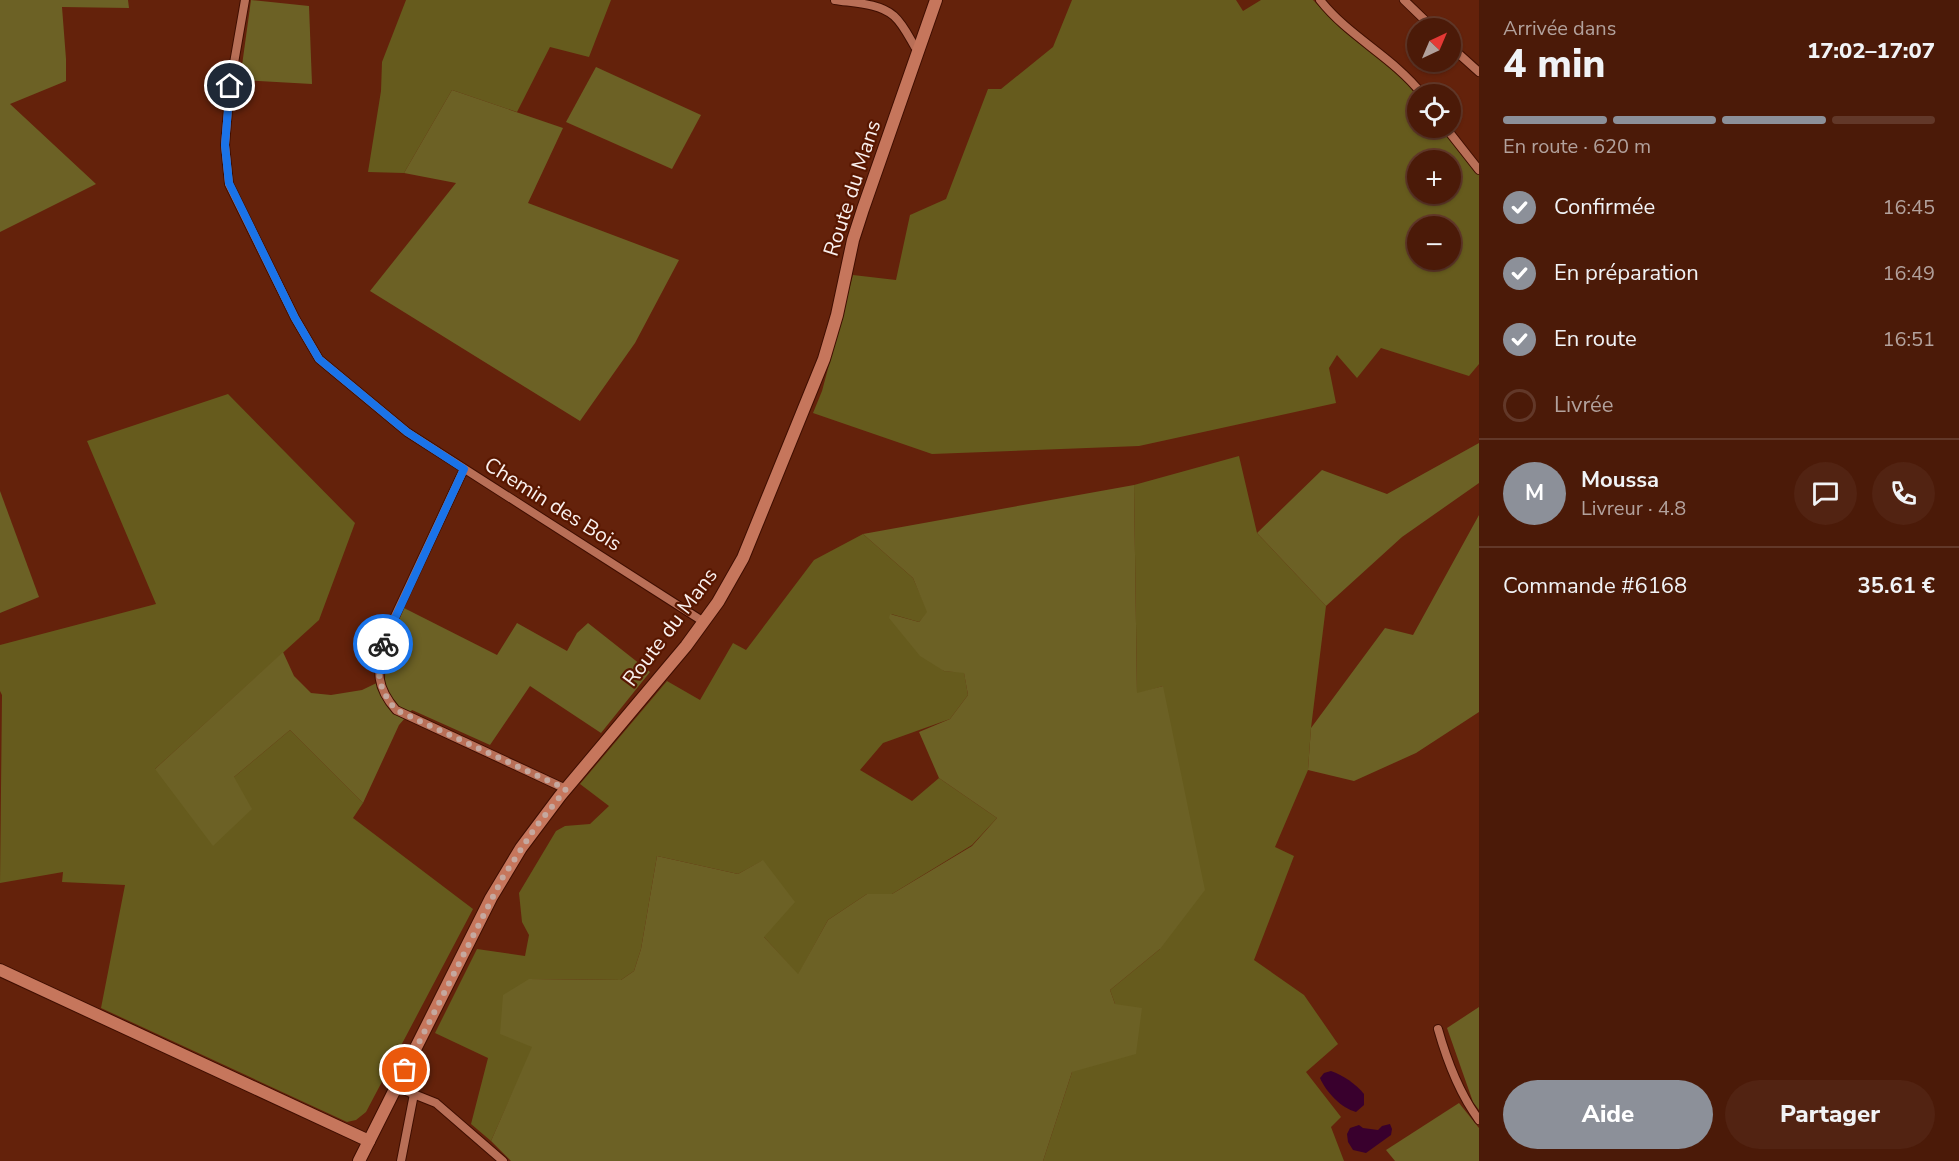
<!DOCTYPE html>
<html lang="fr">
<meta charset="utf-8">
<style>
:root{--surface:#4b1a08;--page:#522312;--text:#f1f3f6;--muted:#b2a19c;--line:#623829;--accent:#8c9099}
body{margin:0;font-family:"Nunito Sans",sans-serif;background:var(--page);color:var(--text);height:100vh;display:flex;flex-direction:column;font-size:22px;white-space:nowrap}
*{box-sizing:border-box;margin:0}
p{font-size:20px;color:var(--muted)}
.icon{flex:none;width:33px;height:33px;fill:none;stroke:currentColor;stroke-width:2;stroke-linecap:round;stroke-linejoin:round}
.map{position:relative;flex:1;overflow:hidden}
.drawer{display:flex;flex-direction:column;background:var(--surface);width:480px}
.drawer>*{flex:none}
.needle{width:39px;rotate:44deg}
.controls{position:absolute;left:1407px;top:18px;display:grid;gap:12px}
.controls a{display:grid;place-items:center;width:54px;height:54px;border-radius:50%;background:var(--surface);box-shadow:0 2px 4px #0004,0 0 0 2px var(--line);font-size:30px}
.pin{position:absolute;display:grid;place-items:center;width:51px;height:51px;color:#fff;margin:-26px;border:3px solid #fff;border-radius:50%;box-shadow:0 2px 6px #0007}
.courier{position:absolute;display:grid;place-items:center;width:60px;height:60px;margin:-30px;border:4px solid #1a73e8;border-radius:50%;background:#fff;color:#222;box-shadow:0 2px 8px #0007}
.headline em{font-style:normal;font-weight:800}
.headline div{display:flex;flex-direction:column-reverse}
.headline{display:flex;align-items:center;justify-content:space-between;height:102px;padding:0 24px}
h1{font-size:39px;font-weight:800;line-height:45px}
.bar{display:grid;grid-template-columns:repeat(4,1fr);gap:9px 6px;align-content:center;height:72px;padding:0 24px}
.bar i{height:8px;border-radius:4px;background:var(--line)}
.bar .current{background:var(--accent)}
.bar p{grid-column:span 4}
.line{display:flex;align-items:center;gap:15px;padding:0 24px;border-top:2px solid var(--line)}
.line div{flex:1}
.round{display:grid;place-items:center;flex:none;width:63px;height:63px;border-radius:32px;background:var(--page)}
ol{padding:0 24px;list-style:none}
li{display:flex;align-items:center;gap:18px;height:66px}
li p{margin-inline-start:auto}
li .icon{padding:6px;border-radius:50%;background:var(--accent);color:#fff;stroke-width:4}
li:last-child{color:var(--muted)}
li i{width:33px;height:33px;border:3px solid var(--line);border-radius:50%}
.button{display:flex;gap:12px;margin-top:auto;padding:12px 24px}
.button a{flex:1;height:69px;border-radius:36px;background:var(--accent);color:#fff;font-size:24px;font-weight:800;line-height:69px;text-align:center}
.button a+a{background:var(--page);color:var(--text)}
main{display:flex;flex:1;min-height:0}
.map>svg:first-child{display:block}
</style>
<main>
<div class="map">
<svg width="1479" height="1161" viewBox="0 0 1479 1161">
<rect width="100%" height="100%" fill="#64220b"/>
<g fill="#665b1d" fill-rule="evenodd">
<path d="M 406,0 L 611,0 L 589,57 L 550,47 L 517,112 L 452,90 L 404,173 L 368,172 L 381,91 L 382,62 Z"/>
<path d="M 1072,0 L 1236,0 L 1243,11 L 1261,0 L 1313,0 L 1345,32 L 1405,80 L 1417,97 L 1418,128 L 1441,128 L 1479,175 L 1479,364 L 1469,376 L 1381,348 L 1357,378 L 1337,355 L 1329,368 L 1336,403 L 1139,446 L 932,454 L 813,413 L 822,391 L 853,275 L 896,280 L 910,215 L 946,199 L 988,89 L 1001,89 L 1053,47 ZM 1418,160 L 1450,160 L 1450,194 L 1418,194 ZM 1418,226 L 1450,226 L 1450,260 L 1418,260 Z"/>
<path d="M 228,394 L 355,523 L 319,620 L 155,769 L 234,777 L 290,730 L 363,803 L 353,818 L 473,909 L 366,1112 L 356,1120 L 347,1122 L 101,1008 L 125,885 L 62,882 L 63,872 L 0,883 L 2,695 L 0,691 L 0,645 L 156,604 L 87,441 Z"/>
<path d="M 1239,456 L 1257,533 L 1326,606 L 1311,728 L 1308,770 L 1275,847 L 1294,856 L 1254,960 L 1304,995 L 1338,1044 L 1306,1072 L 1341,1117 L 1331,1127 L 1344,1161 L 1043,1161 L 1072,1072 L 1115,1004 L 1110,990 L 1160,949 L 1163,686 L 1137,694 L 1134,485 Z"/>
<path d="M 863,534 L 913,578 L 928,612 L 919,622 L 891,614 L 944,671 L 964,672 L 968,695 L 950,719 L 883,743 L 860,770 L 912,801 L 939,778 L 997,818 L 972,845 L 892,894 L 867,894 L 828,920 L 798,975 L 764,937 L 762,861 L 738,874 L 657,856 L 641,949 L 634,971 L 621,980 L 529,979 L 533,1047 L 491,1141 L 471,1124 L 488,1058 L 435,1033 L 477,949 L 525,956 L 529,935 L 522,922 L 519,893 L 556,831 L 565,826 L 590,824 L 609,806 L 580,784 L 667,681 L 700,700 L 733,643 L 746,650 L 814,560 Z"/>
</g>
<g fill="#6c6125">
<path d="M 0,0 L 128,0 L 129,8 L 62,7 L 66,59 L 66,81 L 10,104 L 96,184 L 0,232 Z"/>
<path d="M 251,0 L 309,6 L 312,84 L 240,80 Z"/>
<path d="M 596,67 L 701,115 L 672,169 L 566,122 Z"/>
<path d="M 452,90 L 563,128 L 528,203 L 679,260 L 635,343 L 580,421 L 370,291 L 456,183 L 404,173 Z"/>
<path d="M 1479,443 L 1479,483 L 1402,537 L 1326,606 L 1257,533 L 1322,470 L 1387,494 Z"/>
<path d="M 1134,485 L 1137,693 L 1163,686 L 1205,890 L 1160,949 L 1110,990 L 1115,1004 L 1142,1008 L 1136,1054 L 1072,1072 L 1043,1161 L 511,1161 L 491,1141 L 532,1047 L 500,1034 L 503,995 L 529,979 L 621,980 L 634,971 L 641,949 L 657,856 L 738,874 L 763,860 L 795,902 L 764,937 L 798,974 L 828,920 L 867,894 L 892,894 L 972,846 L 997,818 L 939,778 L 919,732 L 950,719 L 968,695 L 964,673 L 944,671 L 920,656 L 889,618 L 890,614 L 919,622 L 927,612 L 913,578 L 863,534 Z"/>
<path d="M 0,491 L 39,597 L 0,613 Z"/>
<path d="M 1479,515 L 1479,712 L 1416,753 L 1354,781 L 1308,770 L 1311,728 L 1385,628 L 1413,635 Z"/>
<path d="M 404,608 L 497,655 L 517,623 L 567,651 L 577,633 L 588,623 L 650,672 L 601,733 L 530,686 L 490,745 L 412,710 L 399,725 L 363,803 L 290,730 L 234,777 L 252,809 L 213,846 L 155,769 L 283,652 L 294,676 L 311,693 L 331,695 L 362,690 L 385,679 L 386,651 Z"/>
<path d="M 1479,1007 L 1479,1110 L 1473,1102 L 1447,1028 Z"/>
<path d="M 1459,1103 L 1479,1128 L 1479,1161 L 1395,1161 L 1386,1150 Z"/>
</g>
<g fill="#39002d">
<path d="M 1331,1071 C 1343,1075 1356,1084 1364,1094 L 1364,1105 L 1356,1112 C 1341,1108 1326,1092 1320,1078 L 1324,1073 Z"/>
<path d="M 1390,1124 L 1392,1129 L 1391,1135 L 1366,1153 L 1353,1150 L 1348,1142 L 1347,1134 L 1350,1128 L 1359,1125 L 1363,1128 L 1378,1130 L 1382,1126 Z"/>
</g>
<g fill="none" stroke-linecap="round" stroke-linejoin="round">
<g stroke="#3f0e00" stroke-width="10">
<g id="street">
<path d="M 245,0 L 230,86 L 225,145 L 229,184 L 295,318 L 319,359 L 407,432 L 704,622"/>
<path d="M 835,0 C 854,3 879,3 894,16 C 903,24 909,37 915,47 L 918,48"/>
<path d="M 1320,0 C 1349,37 1393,57 1422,94"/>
<path d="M 1404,0 L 1433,28"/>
<path d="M 1450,46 L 1479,72"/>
<path d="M 1446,128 L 1479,170"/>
<path d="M 464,469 L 383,642 C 377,672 376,687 396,710 L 566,789"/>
<path d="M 1438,1029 C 1447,1061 1459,1093 1479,1120"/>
<path d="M 396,1087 L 436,1103 L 503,1161"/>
<path d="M 401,1161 L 414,1094"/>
</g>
</g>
<g stroke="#3f0e00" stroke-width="14">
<g id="secondary">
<path d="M 0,970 L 369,1141"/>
<path d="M 359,1161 L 491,898 L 521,848 L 560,796 L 686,646 L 718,602 L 743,558 L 824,359 L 837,315 L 853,240 L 863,209 L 936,0"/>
</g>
</g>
<use href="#street" stroke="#b96f57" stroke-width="8"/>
<use href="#secondary" stroke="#c6765c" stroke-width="12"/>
</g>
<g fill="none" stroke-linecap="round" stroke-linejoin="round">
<path stroke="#c5a89f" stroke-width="6" stroke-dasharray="0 10.8" d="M 383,644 C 376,673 377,687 396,710 L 566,789 L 535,828 L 503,877 L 405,1070"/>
<path stroke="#1a73e8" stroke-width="8" d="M 230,86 L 225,145 L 229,183 L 295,318 L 319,359 L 407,432 L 464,469 L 383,644"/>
</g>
<g text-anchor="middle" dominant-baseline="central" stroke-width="4.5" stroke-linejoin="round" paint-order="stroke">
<g font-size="21" fill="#f9f0ee" stroke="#581700">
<text transform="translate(852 188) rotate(-72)">Route du Mans</text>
<text transform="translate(553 504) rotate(32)">Chemin des Bois</text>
<text transform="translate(670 627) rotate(-53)">Route du Mans</text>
</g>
</g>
</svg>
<div class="controls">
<a><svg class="needle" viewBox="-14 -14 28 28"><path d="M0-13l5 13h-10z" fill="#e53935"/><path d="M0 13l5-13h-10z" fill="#b2a19c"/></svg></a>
<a><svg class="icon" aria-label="locate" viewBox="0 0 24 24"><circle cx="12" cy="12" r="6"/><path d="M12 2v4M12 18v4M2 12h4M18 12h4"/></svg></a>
<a>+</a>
<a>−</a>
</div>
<div class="pin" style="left:405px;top:1070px;background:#ea580c"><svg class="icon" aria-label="bag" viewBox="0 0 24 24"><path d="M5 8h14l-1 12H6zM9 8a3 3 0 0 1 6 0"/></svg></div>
<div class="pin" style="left:230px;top:86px;background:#1f2937"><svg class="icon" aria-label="home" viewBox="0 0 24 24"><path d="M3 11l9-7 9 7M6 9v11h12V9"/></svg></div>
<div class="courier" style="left:383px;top:644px"><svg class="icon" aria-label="bike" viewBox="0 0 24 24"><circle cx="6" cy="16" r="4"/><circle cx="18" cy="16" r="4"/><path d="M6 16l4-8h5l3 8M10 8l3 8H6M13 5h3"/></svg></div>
</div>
<section class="drawer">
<div class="headline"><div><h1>4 min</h1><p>Arrivée dans</p></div><em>17:02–17:07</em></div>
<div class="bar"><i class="current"></i><i class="current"></i><i class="current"></i><i></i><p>En route · 620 m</p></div>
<ol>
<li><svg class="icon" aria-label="check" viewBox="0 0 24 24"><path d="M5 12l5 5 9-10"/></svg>Confirmée<p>16:45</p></li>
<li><svg class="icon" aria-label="check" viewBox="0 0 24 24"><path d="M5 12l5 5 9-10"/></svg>En préparation<p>16:49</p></li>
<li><svg class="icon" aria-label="check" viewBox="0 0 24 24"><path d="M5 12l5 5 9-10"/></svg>En route<p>16:51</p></li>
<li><i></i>Livrée</li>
</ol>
<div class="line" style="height:108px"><b class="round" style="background:var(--accent);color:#fff">M</b><div><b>Moussa</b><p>Livreur · 4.8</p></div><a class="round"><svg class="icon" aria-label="chat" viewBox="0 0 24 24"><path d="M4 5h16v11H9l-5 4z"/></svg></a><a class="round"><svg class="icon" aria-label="phone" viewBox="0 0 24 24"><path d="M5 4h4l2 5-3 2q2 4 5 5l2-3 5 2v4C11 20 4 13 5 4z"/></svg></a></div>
<div class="line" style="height:78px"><div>Commande #6168</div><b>35.61 €</b></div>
<div class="button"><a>Aide</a><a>Partager</a></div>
</section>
</main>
